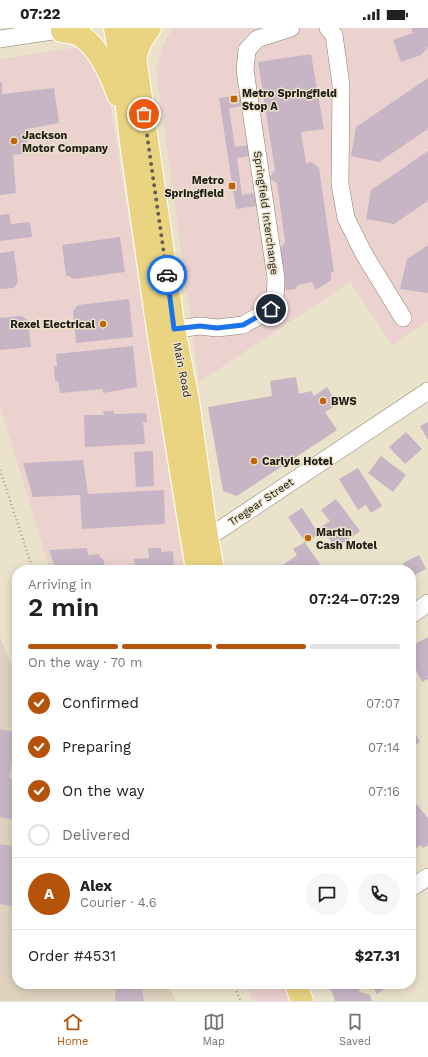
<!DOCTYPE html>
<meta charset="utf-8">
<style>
:root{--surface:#fff;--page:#f6f6f6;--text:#202124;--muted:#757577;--line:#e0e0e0;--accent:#b45309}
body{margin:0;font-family:"Work Sans",sans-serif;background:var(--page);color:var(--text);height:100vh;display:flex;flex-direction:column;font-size:15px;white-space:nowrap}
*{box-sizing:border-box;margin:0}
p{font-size:13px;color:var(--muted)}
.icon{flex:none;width:22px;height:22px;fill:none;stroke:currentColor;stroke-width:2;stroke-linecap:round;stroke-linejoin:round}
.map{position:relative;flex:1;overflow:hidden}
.sheet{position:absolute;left:12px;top:537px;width:404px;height:424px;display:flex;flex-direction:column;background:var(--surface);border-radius:16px;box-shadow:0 2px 10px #0003}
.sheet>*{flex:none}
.pin{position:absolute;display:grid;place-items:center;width:34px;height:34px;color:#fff;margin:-17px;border:2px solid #fff;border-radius:50%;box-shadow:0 1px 4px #0007}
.courier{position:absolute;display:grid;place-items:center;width:40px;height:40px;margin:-20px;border:3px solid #1a73e8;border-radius:50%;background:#fff;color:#222;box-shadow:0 1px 5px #0007}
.overview em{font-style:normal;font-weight:600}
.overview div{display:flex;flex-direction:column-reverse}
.overview{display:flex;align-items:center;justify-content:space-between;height:68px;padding:0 16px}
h1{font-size:26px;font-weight:600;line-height:30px}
.bar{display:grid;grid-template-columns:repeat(4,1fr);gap:6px 4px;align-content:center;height:48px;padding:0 16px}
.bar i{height:5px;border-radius:3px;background:var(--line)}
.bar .active{background:var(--accent)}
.bar p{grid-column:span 4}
.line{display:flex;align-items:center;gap:10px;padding:0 16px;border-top:1px solid var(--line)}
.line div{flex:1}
.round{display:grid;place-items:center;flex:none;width:42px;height:42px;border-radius:21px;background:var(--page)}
ol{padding:0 16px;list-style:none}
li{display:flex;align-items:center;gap:12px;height:44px}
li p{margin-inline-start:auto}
li .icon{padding:4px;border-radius:50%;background:var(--accent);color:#fff;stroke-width:4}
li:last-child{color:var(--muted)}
li i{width:22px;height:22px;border:2px solid var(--line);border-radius:50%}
.status{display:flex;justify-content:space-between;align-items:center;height:28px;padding:0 20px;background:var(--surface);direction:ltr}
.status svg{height:11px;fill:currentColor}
.tab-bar{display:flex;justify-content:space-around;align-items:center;height:56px;border-top:1px solid var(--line);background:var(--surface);font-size:11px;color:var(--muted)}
.tab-bar a{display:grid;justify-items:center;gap:2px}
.tab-bar .active{color:var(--accent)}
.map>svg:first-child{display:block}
</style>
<div class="status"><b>07:22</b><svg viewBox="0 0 49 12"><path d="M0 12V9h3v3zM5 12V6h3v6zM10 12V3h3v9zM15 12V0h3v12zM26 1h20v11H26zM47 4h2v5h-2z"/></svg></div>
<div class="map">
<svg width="428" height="973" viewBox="0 0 428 973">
<rect width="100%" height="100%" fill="#ebe2cc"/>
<g fill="#ecd2cf">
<path d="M 173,0 L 428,0 L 428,293 L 392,317 L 350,254 L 199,354 L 156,40 L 163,16 Z"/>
<path d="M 79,19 L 96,37 L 110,73 L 184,542 L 50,542 L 0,378 L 0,31 Z"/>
<path d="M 245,956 L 288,956 L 295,973 L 253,973 Z"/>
</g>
<path fill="#dfd3bf" d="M 0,610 L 17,647 L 17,956 L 167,956 L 176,973 L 0,973 Z"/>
<g fill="#c7b5c5">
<path d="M 411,0 L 428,0 L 428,19 L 421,27 L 401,34 L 393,12 L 413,5 Z"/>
<path d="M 311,26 L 324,101 L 301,104 L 306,135 L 312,134 L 319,140 L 334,244 L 331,244 L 331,252 L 316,262 L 312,254 L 297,257 L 296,261 L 286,262 L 280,222 L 285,214 L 277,155 L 269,150 L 275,142 L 258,34 Z"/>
<path d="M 428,50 L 428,101 L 379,134 L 351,128 L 356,99 Z"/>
<path d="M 0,54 L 2,54 L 2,66 L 54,60 L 59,95 L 27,101 L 28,125 L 13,127 L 16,165 L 0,167 Z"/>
<path d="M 240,67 L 242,78 L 229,80 L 235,119 L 248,117 L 249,128 L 237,130 L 242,167 L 254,165 L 256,178 L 236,181 L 219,70 Z"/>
<path d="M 428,123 L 428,173 L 394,196 L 366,191 L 371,162 Z"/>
<path d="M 9,186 L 11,196 L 30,194 L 32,209 L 0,213 L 0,187 Z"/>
<path d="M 120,209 L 125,244 L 74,251 L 66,247 L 62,217 Z"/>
<path d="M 428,217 L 428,265 L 400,261 L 407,231 Z"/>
<path d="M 14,223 L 18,254 L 14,260 L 0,261 L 0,225 Z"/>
<path d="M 129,271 L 133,309 L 76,315 L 73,283 L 78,277 Z"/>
<path d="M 21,288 L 28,292 L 31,319 L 0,322 L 0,290 Z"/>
<path d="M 133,318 L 137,359 L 103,365 L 103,361 L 60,365 L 58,353 L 55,353 L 54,338 L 57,338 L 56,326 Z"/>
<path d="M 296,349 L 299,366 L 311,363 L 314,368 L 327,359 L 338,376 L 325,384 L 337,402 L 237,468 L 223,463 L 208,379 L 272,368 L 270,353 Z"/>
<path d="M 103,383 L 114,383 L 114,386 L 146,385 L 147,394 L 143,394 L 145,416 L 85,419 L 84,387 L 104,387 Z"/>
<path d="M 428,394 L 428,412 L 420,398 Z"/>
<path d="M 406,404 L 422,421 L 405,436 L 389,419 Z"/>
<path d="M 153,423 L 154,458 L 136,459 L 134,424 Z"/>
<path d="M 381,428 L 406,447 L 393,464 L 368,445 Z"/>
<path d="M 83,432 L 88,466 L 164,462 L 165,496 L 82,501 L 80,467 L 33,469 L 23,435 Z"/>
<path d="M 358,440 L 382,478 L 371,485 L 366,477 L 358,482 L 339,451 Z"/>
<path d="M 336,471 L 360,503 L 336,520 L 321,499 L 330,493 L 321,482 Z"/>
<path d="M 302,480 L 319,506 L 305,515 L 320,536 L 311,542 L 276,542 L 297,527 L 293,521 L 305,514 L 288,489 Z"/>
<path d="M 87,520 L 88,527 L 98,526 L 104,533 L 105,542 L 56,542 L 49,522 Z"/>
<path d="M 148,520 L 161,520 L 161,524 L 173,523 L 174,541 L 135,542 L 134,531 L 149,530 Z"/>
<path d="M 419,527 L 426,541 L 411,549 L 411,542 L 406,542 L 403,535 Z"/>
<path d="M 375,536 L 381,542 L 368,542 Z"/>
<path d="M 428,609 L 428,651 L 422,654 L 411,632 L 411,618 Z"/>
<path d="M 411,698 L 420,714 L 411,719 Z"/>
<path d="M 0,701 L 17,705 L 9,750 L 17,751 L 17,793 L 0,789 Z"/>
<path d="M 413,772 L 428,790 L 428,817 L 423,820 L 421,817 L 415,821 L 411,815 L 411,788 L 414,784 L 411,780 L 411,774 Z"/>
<path d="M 0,816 L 17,819 L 17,879 L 0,876 Z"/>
<path d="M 78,956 L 112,956 L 111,961 Z"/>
<path d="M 116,956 L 141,956 L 144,973 L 115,973 Z"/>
<path d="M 329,956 L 358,956 L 357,957 L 360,964 L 370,967 L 372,973 L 335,973 Z"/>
<path d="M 371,956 L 391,956 L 377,966 Z"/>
</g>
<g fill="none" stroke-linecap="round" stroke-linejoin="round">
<g stroke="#867e6a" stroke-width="18">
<g id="minor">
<path d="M 328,0 L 334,7 L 341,57 L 340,156 L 346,190 L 364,226 L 403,290"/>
<path d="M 0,11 L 72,0"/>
<path d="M 162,303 L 200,298 L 217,300 L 243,297 L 271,281 L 275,271 L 276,250 L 245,42 L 247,22 L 257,11 L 291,0"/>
<path d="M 196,510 L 207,509 L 218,503 L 428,363"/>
<path d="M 411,587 L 428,575"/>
<path d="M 411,860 L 428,849"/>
</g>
</g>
<g stroke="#fff" stroke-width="24">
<g id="major">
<path d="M 115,0 L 123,45 L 131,115 L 158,303 L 197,542"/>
<path d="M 131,0 L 174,301 L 188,372 L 207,509 L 213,542"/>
<path d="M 62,3 C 66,4 72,4 77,6 C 97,15 111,47 118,67"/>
<path d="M 136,27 L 141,13 L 150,0"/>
<path d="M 296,956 L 302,973"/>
</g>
</g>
<g stroke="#a9a290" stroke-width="2.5" stroke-dasharray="1 3" stroke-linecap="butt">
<path d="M 0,442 L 33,542"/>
<path d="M 233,956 L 241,973"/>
</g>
<use href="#minor" stroke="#fff" stroke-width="17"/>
<use href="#major" stroke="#ebd481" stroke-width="22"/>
</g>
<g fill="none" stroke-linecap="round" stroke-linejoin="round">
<path stroke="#666154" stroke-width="4" stroke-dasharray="0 7.2" d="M 144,86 L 167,247"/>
<path stroke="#1a73e8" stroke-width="5" d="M 167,247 L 174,301 L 200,298 L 217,300 L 243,297 L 271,281"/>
</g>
<g fill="#be6409" stroke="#ebe2cc" stroke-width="1.5">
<rect x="230" y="67" width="8" height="8" rx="2"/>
<circle cx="14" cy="113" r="4"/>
<rect x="228" y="154" width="8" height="8" rx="2"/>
<circle cx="103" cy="296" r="4"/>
<circle cx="323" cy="373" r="4"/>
<circle cx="254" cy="433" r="4"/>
<circle cx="308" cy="510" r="4"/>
</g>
<g text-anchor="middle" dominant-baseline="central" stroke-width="3" stroke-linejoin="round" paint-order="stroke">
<g font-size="11" font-weight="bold" fill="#1e1b13" stroke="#ebe2cc" text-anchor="start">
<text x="242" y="65">Metro Springfield<tspan x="242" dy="13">Stop A</tspan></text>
<text x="22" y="107">Jackson<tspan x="22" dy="13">Motor Company</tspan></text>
<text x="224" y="152" text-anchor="end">Metro<tspan x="224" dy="13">Springfield</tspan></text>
<text x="95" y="296" text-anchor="end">Rexel Electrical</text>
<text x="331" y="373">BWS</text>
<text x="262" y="433">Carlyle Hotel</text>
<text x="316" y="504">Martin<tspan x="316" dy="13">Cash Motel</tspan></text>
</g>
<g font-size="11" fill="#1e1b13" stroke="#ebe2cc">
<text transform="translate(266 185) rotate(82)">Springfield Interchange</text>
<text transform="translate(182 342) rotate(79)">Main Road</text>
<text transform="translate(261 474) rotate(-34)">Tregear Street</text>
</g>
</g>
</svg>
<div class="pin" style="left:144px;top:86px;background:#ea580c"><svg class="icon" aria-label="bag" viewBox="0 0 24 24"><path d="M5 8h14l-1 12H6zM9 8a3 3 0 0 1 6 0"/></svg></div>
<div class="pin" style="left:271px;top:281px;background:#1f2937"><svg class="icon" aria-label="home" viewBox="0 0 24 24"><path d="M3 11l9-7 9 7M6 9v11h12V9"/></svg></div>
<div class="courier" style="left:167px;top:247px"><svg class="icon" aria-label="car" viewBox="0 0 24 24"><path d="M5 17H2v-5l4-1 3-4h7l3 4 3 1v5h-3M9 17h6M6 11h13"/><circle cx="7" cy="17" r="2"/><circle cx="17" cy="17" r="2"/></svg></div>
<section class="sheet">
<div class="overview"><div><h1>2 min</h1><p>Arriving in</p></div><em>07:24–07:29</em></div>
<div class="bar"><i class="active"></i><i class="active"></i><i class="active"></i><i></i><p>On the way · 70 m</p></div>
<ol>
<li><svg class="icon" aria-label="check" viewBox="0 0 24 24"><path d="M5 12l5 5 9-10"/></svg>Confirmed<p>07:07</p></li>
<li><svg class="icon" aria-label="check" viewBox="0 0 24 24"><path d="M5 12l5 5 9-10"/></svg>Preparing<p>07:14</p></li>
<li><svg class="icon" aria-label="check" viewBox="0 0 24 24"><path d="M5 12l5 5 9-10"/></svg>On the way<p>07:16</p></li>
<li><i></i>Delivered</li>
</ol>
<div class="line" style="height:72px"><b class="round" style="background:var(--accent);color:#fff">A</b><div><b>Alex</b><p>Courier · 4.6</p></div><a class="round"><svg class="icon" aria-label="chat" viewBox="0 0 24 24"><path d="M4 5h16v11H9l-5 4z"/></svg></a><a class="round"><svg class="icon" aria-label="phone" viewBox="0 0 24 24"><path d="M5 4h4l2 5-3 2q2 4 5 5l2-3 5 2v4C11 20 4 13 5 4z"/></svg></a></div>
<div class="line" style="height:52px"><div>Order #4531</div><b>$27.31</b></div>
</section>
</div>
<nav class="tab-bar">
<a class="active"><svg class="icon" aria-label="home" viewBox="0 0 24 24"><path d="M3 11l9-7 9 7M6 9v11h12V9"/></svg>Home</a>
<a><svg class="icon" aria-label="map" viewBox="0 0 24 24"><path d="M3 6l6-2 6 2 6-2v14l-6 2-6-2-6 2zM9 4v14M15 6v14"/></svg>Map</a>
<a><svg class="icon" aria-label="saved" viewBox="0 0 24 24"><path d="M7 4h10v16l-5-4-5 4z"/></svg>Saved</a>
</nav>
